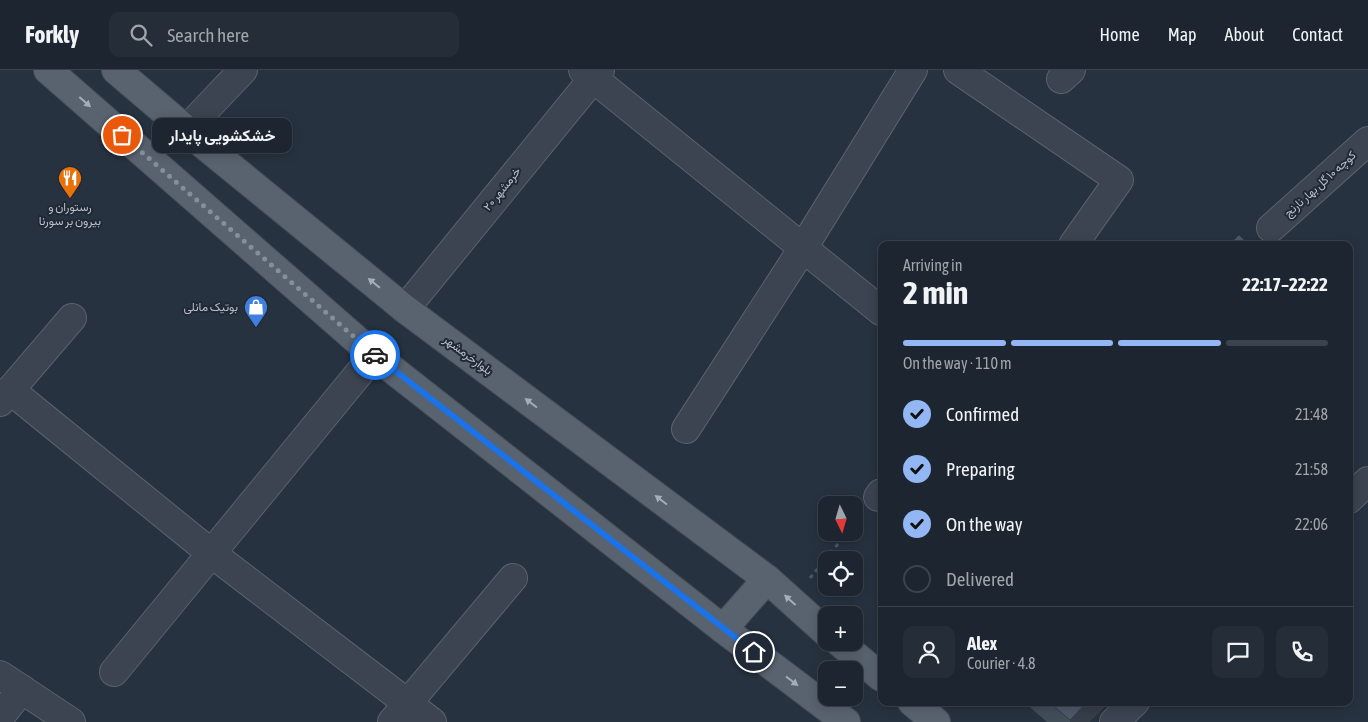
<!DOCTYPE html>
<meta charset="utf-8">
<style>
:root{--surface:#1d2630;--page:#252e38;--text:#f1f3f6;--muted:#a0a5ab;--line:#3b434c;--accent:#93b7f4}
body{margin:0;font-family:"Asap Condensed",Vazirmatn,sans-serif;background:var(--page);color:var(--text);height:100vh;display:flex;flex-direction:column;font-size:19px;white-space:nowrap}
*{box-sizing:border-box;margin:0}
p{font-size:16px;color:var(--muted)}
.icon{flex:none;width:28px;height:28px;fill:none;stroke:currentColor;stroke-width:2;stroke-linecap:round;stroke-linejoin:round}
.map{position:relative;flex:1;overflow:hidden}
.panel{position:absolute;left:878px;top:171px;width:475px;height:465px;display:flex;flex-direction:column;background:var(--surface);border-radius:10px;box-shadow:0 2px 12px #0003,0 0 0 1px var(--line)}
.panel>*{flex:none}
.needle{width:32px;rotate:175deg}
.tools{position:absolute;left:818px;top:426px;display:grid;gap:10px}
.tools a{display:grid;place-items:center;width:45px;height:45px;border-radius:10px;background:var(--surface);box-shadow:0 2px 12px #0003,0 0 0 1px var(--line);font-size:25px}
.pin{position:absolute;display:grid;place-items:center;width:42px;height:42px;color:#fff;margin:-21px;border:2px solid #fff;border-radius:50%;box-shadow:0 1px 5px #0007}
.courier{position:absolute;display:grid;place-items:center;width:50px;height:50px;margin:-25px;border:4px solid #1a73e8;border-radius:50%;background:#fff;color:#222;box-shadow:0 1px 6px #0007}
.bubble{position:absolute;height:35px;border-radius:10px;background:var(--surface);box-shadow:0 2px 12px #0003,0 0 0 1px var(--line);font-size:16px;font-weight:700;line-height:35px;text-align:center}
.overview em{font-style:normal;font-weight:700}
.overview div{display:flex;flex-direction:column-reverse}
.overview{display:flex;align-items:center;justify-content:space-between;height:85px;padding:0 25px}
h1{font-size:32px;font-weight:700;line-height:38px}
.bar{display:grid;grid-template-columns:repeat(4,1fr);gap:8px 5px;align-content:center;height:60px;padding:0 25px}
.bar i{height:6px;border-radius:4px;background:var(--line)}
.bar .on{background:var(--accent)}
.bar p{grid-column:span 4}
.line{display:flex;align-items:center;gap:12px;padding:0 25px;border-top:1px solid var(--line)}
.line div{flex:1}
.round{display:grid;place-items:center;flex:none;width:52px;height:52px;border-radius:10px;background:var(--page)}
ol{padding:0 25px;list-style:none}
li{display:flex;align-items:center;gap:15px;height:55px}
li p{margin-inline-start:auto}
li .icon{padding:5px;border-radius:50%;background:var(--accent);color:#111;stroke-width:4}
li:last-child{color:var(--muted)}
li i{width:28px;height:28px;border:2px solid var(--line);border-radius:50%}
header{display:flex;align-items:center;gap:30px;box-sizing:border-box;height:70px;padding:0 25px;background:var(--surface);border-bottom:1px solid var(--line)}
header strong{font-size:24px}
nav{display:flex;gap:28px;margin-inline-start:auto;font-size:18px}
.search{width:350px;height:45px;background:var(--page);display:flex;align-items:center;gap:12px;box-sizing:border-box;padding:0 18px;border-radius:10px;color:var(--muted);font-size:19px}
.map>svg:first-child{display:block}
</style>
<header>
<strong>Forkly</strong>
<div class="search"><svg class="icon" aria-label="search" viewBox="0 0 24 24"><circle cx="10" cy="10" r="6"/><path d="M15 15l6 6"/></svg>Search here</div>
<nav><a>Home</a><a>Map</a><a>About</a><a>Contact</a></nav>
</header>
<div class="map">
<svg width="1368" height="652" viewBox="0 0 1368 652">
<rect width="100%" height="100%" fill="#273240"/>
<g fill="none" stroke-linecap="round" stroke-linejoin="round">
<g stroke="#59626d" stroke-width="30">
<g id="minor">
<path d="M 583,0 L 881,241"/>
<path d="M 958,0 L 1119,110 L 1073,175"/>
<path d="M 1061,9 L 1071,0"/>
<path d="M 186,60 L 243,0"/>
<path d="M 1271,158 L 1368,71"/>
<path d="M 405,239 L 600,0"/>
<path d="M 10,320 L 211,483 L 432,652"/>
<path d="M 0,332 L 72,248"/>
<path d="M 686,359 L 803,178 L 913,0"/>
<path d="M 878,427 L 881,423"/>
<path d="M 1349,429 L 1368,411"/>
<path d="M 114,602 L 374,285"/>
<path d="M 0,605 L 71,652"/>
<path d="M 0,647 L 22,619"/>
<path d="M 392,652 L 513,508"/>
<path d="M 1114,652 L 1135,632"/>
</g>
</g>
<g stroke="#454d59" stroke-width="30">
<g id="major">
<path d="M 48,0 L 374,285 L 723,559 L 846,652"/>
<path d="M 116,0 L 204,75 L 405,239 L 767,509 L 826,562"/>
<path d="M 723,559 L 767,509"/>
<path d="M 839,572 L 881,607"/>
<path d="M 912,632 L 936,652"/>
</g>
</g>
<g stroke="#495d60" stroke-width="3" stroke-dasharray="4 4" stroke-linecap="butt">
<path d="M 854,456 L 860,449"/>
<path d="M 810,508 L 848,462"/>
</g>
<use href="#minor" stroke="#3b4450" stroke-width="28"/>
<use href="#major" stroke="#596370" stroke-width="28"/>
</g>
<path fill="#424d5a" d="M 1024,632 L 1109,632 L 1089,652 L 1047,652 Z"/>
<path fill="#363e4a" d="M 1087,632 L 1109,632 L 1089,652 L 1070,652 L 1070,650 Z"/>
<g fill="#4d5969" stroke="#363e4a">
<path d="M 1239,165 L 1249,175 L 1229,175 Z"/>
<path d="M 1049,632 L 1087,632 L 1070,650 Z"/>
</g>
<defs><path id="oneway-solid" d="M-6-.8H1V-3.2L6.5 0L1 3.2V.8H-6Z" transform="scale(1.25)"/></defs>
<g fill="#a5adb8">
<use href="#oneway-solid" transform="translate(85 32) rotate(41)"/>
<use href="#oneway-solid" transform="translate(374 213) rotate(-141)"/>
<use href="#oneway-solid" transform="translate(531 333) rotate(-143)"/>
<use href="#oneway-solid" transform="translate(661 430) rotate(-143)"/>
<use href="#oneway-solid" transform="translate(790 530) rotate(-138)"/>
<use href="#oneway-solid" transform="translate(792 611) rotate(37)"/>
</g>
<g fill="none" stroke-linecap="round" stroke-linejoin="round">
<path stroke="#858e9a" stroke-width="5" stroke-dasharray="0 9" d="M 122,65 L 375,285"/>
<path stroke="#1a73e8" stroke-width="6" d="M 375,285 L 754,582"/>
</g>
<defs>
<g id="restaurant-pin" transform="scale(1.25)"><path d="M0 17L-7.5 6A9.5 9.5 0 1 1 7.5 6Z" fill="#e8710a" stroke="#202935"/><path d="M-5-6h1v4h1v-4h1v4h1v-4h1v5L-1.5 .5V6h-2V.5L-5-1ZM5-6V6H3V1.5H1.5Q1.5-4 5-6Z" fill="#fff"/></g>
<g id="shop-pin" transform="scale(1.25)"><path d="M0 17L-7.5 6A9.5 9.5 0 1 1 7.5 6Z" fill="#3f7fe0" stroke="#202935"/><path d="M-5-2.5h2.3a2.7 3.5 0 0 1 5.4 0H5L5.5 6h-11ZM-1.5-2.5h3a1.5 2.3 0 0 0-3 0Z" fill="#fff"/></g>
</defs>
<g fill-rule="evenodd">
<use href="#restaurant-pin" x="70" y="108"/>
<use href="#shop-pin" x="256" y="237"/>
</g>
<g text-anchor="middle" dominant-baseline="central" stroke-width="4" stroke-linejoin="round" paint-order="stroke">
<g font-size="12" fill="#b8bfca" stroke="#202935">
<text transform="translate(1320 114) rotate(-42)">کوچه ۱۰ گل بهار نارنج</text>
<text transform="translate(502 119) rotate(-51)">خرمشهر ۲۰</text>
<text transform="translate(468 285) rotate(37)">بلوارخرمشهر</text>
</g>
<g font-size="12" fill="#b8bfca" stroke="#202935">
<text x="70" y="137">رستوران و<tspan x="70" dy="14">بیرون بر سورنا</tspan></text>
<text x="238" y="237" text-anchor="end">بوتیک مانلی</text>
</g>
</g>
</svg>
<div class="tools">
<a><svg class="needle" viewBox="-14 -14 28 28"><path d="M0-13l5 13h-10z" fill="#e53935"/><path d="M0 13l5-13h-10z" fill="#a0a5ab"/></svg></a>
<a><svg class="icon" aria-label="locate" viewBox="0 0 24 24"><circle cx="12" cy="12" r="6"/><path d="M12 2v4M12 18v4M2 12h4M18 12h4"/></svg></a>
<a>+</a>
<a>−</a>
</div>
<div class="pin" style="left:122px;top:65px;background:#ea580c"><svg class="icon" aria-label="bag" viewBox="0 0 24 24"><path d="M5 8h14l-1 12H6zM9 8a3 3 0 0 1 6 0"/></svg></div>
<div class="pin" style="left:754px;top:582px;background:#1f2937"><svg class="icon" aria-label="home" viewBox="0 0 24 24"><path d="M3 11l9-7 9 7M6 9v11h12V9"/></svg></div>
<div class="courier" style="left:375px;top:285px"><svg class="icon" aria-label="car" viewBox="0 0 24 24"><path d="M5 17H2v-5l4-1 3-4h7l3 4 3 1v5h-3M9 17h6M6 11h13"/><circle cx="7" cy="17" r="2"/><circle cx="17" cy="17" r="2"/></svg></div>
<div class="bubble" style="left:152px;top:48px;width:140px">خشکشویی پایدار</div>
<section class="panel">
<div class="overview"><div><h1>2 min</h1><p>Arriving in</p></div><em>22:17–22:22</em></div>
<div class="bar"><i class="on"></i><i class="on"></i><i class="on"></i><i></i><p>On the way · 110 m</p></div>
<ol>
<li><svg class="icon" aria-label="check" viewBox="0 0 24 24"><path d="M5 12l5 5 9-10"/></svg>Confirmed<p>21:48</p></li>
<li><svg class="icon" aria-label="check" viewBox="0 0 24 24"><path d="M5 12l5 5 9-10"/></svg>Preparing<p>21:58</p></li>
<li><svg class="icon" aria-label="check" viewBox="0 0 24 24"><path d="M5 12l5 5 9-10"/></svg>On the way<p>22:06</p></li>
<li><i></i>Delivered</li>
</ol>
<div class="line" style="height:90px"><a class="round"><svg class="icon" aria-label="person" viewBox="0 0 24 24"><circle cx="12" cy="8" r="4"/><path d="M4 21q1-7 8-7t8 7"/></svg></a><div><b>Alex</b><p>Courier · 4.8</p></div><a class="round"><svg class="icon" aria-label="chat" viewBox="0 0 24 24"><path d="M4 5h16v11H9l-5 4z"/></svg></a><a class="round"><svg class="icon" aria-label="phone" viewBox="0 0 24 24"><path d="M5 4h4l2 5-3 2q2 4 5 5l2-3 5 2v4C11 20 4 13 5 4z"/></svg></a></div>
</section>
</div>
